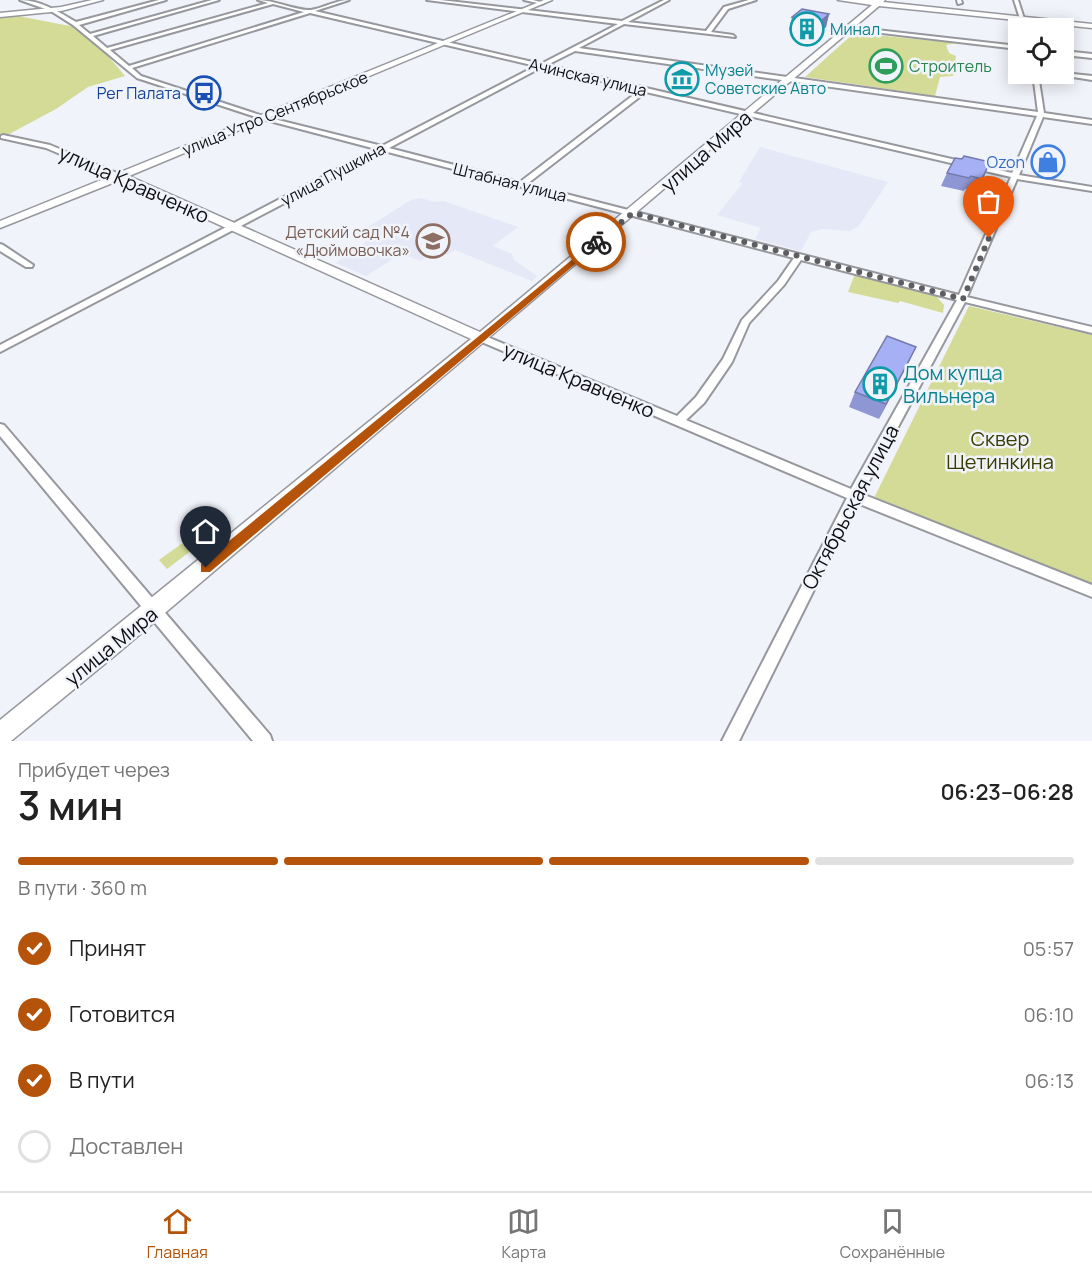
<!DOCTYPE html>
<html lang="ru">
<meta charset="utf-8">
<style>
:root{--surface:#fff;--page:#f2f2f2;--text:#222;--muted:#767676;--line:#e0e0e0;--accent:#b45309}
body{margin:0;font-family:Manrope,sans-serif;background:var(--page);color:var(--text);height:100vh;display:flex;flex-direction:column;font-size:22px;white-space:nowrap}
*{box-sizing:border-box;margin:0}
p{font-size:20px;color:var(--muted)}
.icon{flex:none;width:33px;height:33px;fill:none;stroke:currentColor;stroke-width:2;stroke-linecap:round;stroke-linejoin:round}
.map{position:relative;height:741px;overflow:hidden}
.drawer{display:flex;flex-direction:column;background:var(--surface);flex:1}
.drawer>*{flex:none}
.fabs{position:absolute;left:1008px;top:18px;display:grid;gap:12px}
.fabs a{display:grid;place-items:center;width:66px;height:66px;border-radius:0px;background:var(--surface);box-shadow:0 3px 15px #0003;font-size:30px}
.pin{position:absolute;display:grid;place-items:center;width:51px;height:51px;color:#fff;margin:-62px -26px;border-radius:50% 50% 50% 0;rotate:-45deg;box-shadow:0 0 6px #0007}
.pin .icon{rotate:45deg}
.courier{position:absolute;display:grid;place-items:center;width:60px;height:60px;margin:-30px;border:4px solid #b45309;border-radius:50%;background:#fff;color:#222;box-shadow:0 2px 8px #0007}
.head em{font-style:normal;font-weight:600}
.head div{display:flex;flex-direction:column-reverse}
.head{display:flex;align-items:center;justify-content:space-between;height:102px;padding:0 18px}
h1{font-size:39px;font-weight:600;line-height:45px}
.bar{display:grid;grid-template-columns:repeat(4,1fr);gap:9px 6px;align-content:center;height:72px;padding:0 18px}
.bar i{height:8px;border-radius:4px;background:var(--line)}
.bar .active{background:var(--accent)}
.bar p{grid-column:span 4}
ol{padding:0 18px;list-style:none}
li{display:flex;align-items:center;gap:18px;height:66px}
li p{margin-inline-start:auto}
li .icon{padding:6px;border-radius:50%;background:var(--accent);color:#fff;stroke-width:4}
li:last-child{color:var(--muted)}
li i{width:33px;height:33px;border:3px solid var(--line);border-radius:50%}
.menu{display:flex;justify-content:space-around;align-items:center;height:84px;border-top:2px solid var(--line);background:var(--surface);font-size:16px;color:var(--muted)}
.menu a{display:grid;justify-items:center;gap:3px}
.menu .active{color:var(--accent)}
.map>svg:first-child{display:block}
</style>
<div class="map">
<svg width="1092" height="741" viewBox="0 0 1092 741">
<rect width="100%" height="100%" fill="#f1f3fa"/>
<g fill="#e5e8f7">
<path d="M 760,147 L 888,182 L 858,227 L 849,231 L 822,229 L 811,232 L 801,251 L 755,239 L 761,228 L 717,215 L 743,183 L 739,182 Z"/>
<path d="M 421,198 L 434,202 L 444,201 L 518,227 L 493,246 L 512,254 L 514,260 L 537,276 L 532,281 L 455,250 L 447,255 L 437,251 L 421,261 L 401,254 L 366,276 L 336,263 L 374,236 L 363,230 L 411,200 Z"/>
</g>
<g fill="#d4db96">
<path d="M 13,15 L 75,27 L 109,57 L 125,76 L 88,87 L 56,109 L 0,139 L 0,16 Z"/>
<path d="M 854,33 L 955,43 L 946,45 L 949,53 L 956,56 L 953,76 L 940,77 L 935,96 L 805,77 Z"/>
<path d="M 855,274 L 936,296 L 944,305 L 943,313 L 900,301 L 898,303 L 848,292 Z"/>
<path d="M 969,306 L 1092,335 L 1092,585 L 874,498 Z"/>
<path d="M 184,542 L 192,550 L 167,569 L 159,560 Z"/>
</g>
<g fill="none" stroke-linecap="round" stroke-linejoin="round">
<g stroke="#96989e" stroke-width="4">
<g id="street">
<path d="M 20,0 C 40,0 59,12 76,22 L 159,0 L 166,0 L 79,25 L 90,34 L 212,0 L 219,0 L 93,36 L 107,48 L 268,3 L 258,0 C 274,0 297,11 311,10 C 324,8 336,0 349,0 L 315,11 L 541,64 L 618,24 L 427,0 L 440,0 L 622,21 L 664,0 L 669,0 L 628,22 L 706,31 L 724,7 L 749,0 L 756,0 L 728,9 L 711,32 L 733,35 L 735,37 L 624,24 L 579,48 L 1038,112 L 1033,74 L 1038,74 L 1044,113 L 1092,120 L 1092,124 L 1043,117 L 1019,175 L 1092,187 L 1092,191 L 1017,179 L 967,297 L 1092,327 L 1092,333 L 965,302 L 862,494 L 1092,585 L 1092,597 L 857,503 L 739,741 L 722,741 L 847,498 L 477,340 L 476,338 L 477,336 L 485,336 L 677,416 L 696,397 L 723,359 L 742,320 L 778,281 L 794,258 L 384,151 L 0,352 L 0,345 L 376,149 L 262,119 L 137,78 L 73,25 L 51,11 ZM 273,4 L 304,12 L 129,66 L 110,50 ZM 310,13 L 536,66 L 382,146 L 266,117 L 141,76 L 132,68 ZM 575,51 L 1037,116 L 1012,173 L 547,65 ZM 542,67 L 640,90 L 520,182 L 389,148 ZM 646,92 L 1011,177 L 959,295 L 527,184 ZM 801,260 L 957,300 L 851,489 L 686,420 L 704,403 L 732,362 L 749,323 L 784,285 Z"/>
<path d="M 524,0 L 533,0 L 544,3 L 542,4 Z"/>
<path d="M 957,0 L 961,0 L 962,3 L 958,4 Z"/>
<path d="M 1014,0 L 1018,0 L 1027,28 L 1023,28 Z"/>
<path d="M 850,27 L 1018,46 L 1018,49 L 848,29 Z"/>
<path d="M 1064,51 L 1092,54 L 1092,58 L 1064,55 Z"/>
<path d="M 1064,73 L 1092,76 L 1092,80 L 1054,74 Z"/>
<path d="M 3,135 L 50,145 L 124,176 L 117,178 L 46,148 L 1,138 L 1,136 Z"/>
<path d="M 0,244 L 3,245 L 33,265 L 32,267 L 26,267 L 0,251 Z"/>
<path d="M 0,424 L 4,425 L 270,735 L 272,741 L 253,741 L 0,436 Z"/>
</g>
</g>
<g stroke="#96989e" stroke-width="3">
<g id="secondary">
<path d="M 92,0 L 103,0 L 61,11 L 0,17 L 0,13 L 61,7 Z"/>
<path d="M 544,0 L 552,0 L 129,176 L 480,332 L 872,5 L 838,0 L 885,0 L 883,2 L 1092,24 L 1092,28 L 879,6 L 119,652 L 11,741 L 0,741 L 0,720 L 471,339 L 120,180 L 0,228 L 0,221 Z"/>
</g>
</g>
<use href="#street" fill="#fff" fill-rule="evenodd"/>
<use href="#secondary" fill="#fff" fill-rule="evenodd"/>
</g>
<g fill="#8e97d3">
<path d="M 829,14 L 826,27 L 816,35 L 789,30 L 792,17 Z"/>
<path d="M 962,159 L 982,179 L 976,192 L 965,189 L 964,191 L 941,186 L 947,173 Z"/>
<path d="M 916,347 L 879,419 L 849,407 L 855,392 Z"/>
</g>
<g fill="#747bac">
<path d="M 829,14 L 826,27 L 816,35 L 820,22 Z"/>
<path d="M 916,347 L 909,362 L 879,419 L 886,404 Z"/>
</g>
<g fill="#a5b0f5" stroke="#747bac" stroke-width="1.5">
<path d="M 802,9 L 829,14 L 820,22 L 792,17 Z"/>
<path d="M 964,156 L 990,162 L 982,179 L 971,176 L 969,178 L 947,173 L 955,158 L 962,159 Z"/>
<path d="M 887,336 L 916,347 L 886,404 L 855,392 Z"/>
</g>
<path fill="#b45309" d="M 596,240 L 599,244 L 210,572 L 201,572 L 201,564 Z"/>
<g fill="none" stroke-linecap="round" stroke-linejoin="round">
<path stroke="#5d5e63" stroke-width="6" stroke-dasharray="0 10.8" d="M 596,242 L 633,213 L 963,299 L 989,238"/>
</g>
<defs>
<g id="building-ring" transform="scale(1.725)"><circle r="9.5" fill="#f1f3fa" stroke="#0f9aa8" stroke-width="1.5"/><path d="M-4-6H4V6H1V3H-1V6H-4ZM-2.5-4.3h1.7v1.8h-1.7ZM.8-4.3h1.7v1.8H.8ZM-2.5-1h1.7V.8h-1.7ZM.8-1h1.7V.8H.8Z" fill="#0f9aa8"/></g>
<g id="stadium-ring" transform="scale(1.725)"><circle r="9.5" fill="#f1f3fa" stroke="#2e9e5b" stroke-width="1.5"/><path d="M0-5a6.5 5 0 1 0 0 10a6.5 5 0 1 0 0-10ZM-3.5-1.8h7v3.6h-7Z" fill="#2e9e5b"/></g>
<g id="museum-ring" transform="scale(1.725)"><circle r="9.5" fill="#f1f3fa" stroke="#0f9aa8" stroke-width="1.5"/><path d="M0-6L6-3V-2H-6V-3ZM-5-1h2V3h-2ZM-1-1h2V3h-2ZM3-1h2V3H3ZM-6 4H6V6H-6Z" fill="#0f9aa8"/></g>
<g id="bus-ring" transform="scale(1.725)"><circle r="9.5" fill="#f1f3fa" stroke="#1a4fb4" stroke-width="1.5"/><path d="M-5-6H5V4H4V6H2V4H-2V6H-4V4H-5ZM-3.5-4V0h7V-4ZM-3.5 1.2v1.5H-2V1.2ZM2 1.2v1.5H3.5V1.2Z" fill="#1a4fb4"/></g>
<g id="shop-ring" transform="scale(1.725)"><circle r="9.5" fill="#f1f3fa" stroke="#3f7fe0" stroke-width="1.5"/><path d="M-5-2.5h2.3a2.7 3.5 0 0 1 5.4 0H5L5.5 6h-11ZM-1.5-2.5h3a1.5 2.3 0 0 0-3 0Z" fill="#3f7fe0"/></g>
<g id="school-ring" transform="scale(1.725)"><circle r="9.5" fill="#f1f3fa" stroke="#8d6e63" stroke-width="1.5"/><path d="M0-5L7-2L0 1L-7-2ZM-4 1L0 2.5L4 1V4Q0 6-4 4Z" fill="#8d6e63"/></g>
</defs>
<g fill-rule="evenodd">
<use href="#building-ring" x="807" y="29"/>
<use href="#stadium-ring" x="886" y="66"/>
<use href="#museum-ring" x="682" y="79"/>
<use href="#bus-ring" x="204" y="93"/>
<use href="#shop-ring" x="1048" y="162"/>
<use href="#school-ring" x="433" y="241"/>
<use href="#building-ring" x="880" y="384"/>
</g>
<g text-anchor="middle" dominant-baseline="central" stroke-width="5" stroke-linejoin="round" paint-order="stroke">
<g font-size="16" fill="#0d838f" stroke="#f1f3fa" text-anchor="start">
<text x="830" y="29">Минал</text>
<text x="705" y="70">Музей<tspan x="705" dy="18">Советские Авто</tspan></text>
</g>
<g font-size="16" fill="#27864d" stroke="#f1f3fa" text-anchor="start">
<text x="909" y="66">Строитель</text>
</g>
<g font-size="16" fill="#0e0e11" stroke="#f1f3fa">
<text transform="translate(588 77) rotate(13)">Ачинская улица</text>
<text transform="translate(275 113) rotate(-22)">улица Утро Сентябрьское</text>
<text transform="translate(333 174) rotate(-28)">улица Пушкина</text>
<text transform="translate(510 182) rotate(14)">Штабная улица</text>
</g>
<g font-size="16" fill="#164399" stroke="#f1f3fa" text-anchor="end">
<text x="181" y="93">Рег Палата</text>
</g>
<g font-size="16" fill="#366cbe" stroke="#f1f3fa" text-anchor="end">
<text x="1025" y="162">Ozon</text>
</g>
<g font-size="16" fill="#785e54" stroke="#f1f3fa" text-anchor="end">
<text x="410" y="232">Детский сад №4<tspan x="410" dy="18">«Дюймовочка»</tspan></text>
</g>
<g font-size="20" fill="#0e0e11" stroke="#f1f3fa">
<text transform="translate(706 151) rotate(-41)">улица Мира</text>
<text transform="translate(134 184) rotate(24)">улица Кравченко</text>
<text transform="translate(579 380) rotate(23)">улица Кравченко</text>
<text transform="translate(850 507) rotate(-62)">Октябрьская улица</text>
<text transform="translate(111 646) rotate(-39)">улица Мира</text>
</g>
<g font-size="20" fill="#0d838f" stroke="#f1f3fa" text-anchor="start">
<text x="903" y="372">Дом купца<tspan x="903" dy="23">Вильнера</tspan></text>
</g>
<g font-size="20" fill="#393c00" stroke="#f1f3fa">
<text x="1000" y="438">Сквер<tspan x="1000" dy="23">Щетинкина</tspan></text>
</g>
</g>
</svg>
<div class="fabs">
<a><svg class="icon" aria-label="locate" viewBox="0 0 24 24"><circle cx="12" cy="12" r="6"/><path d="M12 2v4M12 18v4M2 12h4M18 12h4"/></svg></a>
</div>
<div class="pin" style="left:989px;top:238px;background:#ea580c"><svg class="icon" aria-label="bag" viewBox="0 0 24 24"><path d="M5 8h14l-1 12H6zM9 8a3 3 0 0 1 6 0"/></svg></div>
<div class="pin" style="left:206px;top:568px;background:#1f2937"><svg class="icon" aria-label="home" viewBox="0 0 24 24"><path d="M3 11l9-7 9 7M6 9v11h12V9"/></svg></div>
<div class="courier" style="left:596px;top:242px"><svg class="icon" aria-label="bike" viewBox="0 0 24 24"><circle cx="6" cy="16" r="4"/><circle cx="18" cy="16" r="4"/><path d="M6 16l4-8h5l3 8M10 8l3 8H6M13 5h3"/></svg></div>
</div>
<section class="drawer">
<div class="head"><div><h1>3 мин</h1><p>Прибудет через</p></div><em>06:23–06:28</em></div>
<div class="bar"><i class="active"></i><i class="active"></i><i class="active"></i><i></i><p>В пути · 360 m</p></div>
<ol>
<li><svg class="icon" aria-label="check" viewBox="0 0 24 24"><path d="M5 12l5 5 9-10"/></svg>Принят<p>05:57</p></li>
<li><svg class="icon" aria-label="check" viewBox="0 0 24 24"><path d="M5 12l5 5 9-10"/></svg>Готовится<p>06:10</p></li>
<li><svg class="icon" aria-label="check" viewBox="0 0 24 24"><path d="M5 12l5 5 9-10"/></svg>В пути<p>06:13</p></li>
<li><i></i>Доставлен</li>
</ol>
</section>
<nav class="menu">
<a class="active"><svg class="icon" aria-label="home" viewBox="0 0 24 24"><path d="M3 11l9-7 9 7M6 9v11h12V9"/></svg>Главная</a>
<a><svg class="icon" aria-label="map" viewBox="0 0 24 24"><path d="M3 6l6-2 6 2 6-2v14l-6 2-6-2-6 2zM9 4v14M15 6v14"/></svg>Карта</a>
<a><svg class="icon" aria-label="saved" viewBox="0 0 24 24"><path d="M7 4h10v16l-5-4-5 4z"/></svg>Сохранённые</a>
</nav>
